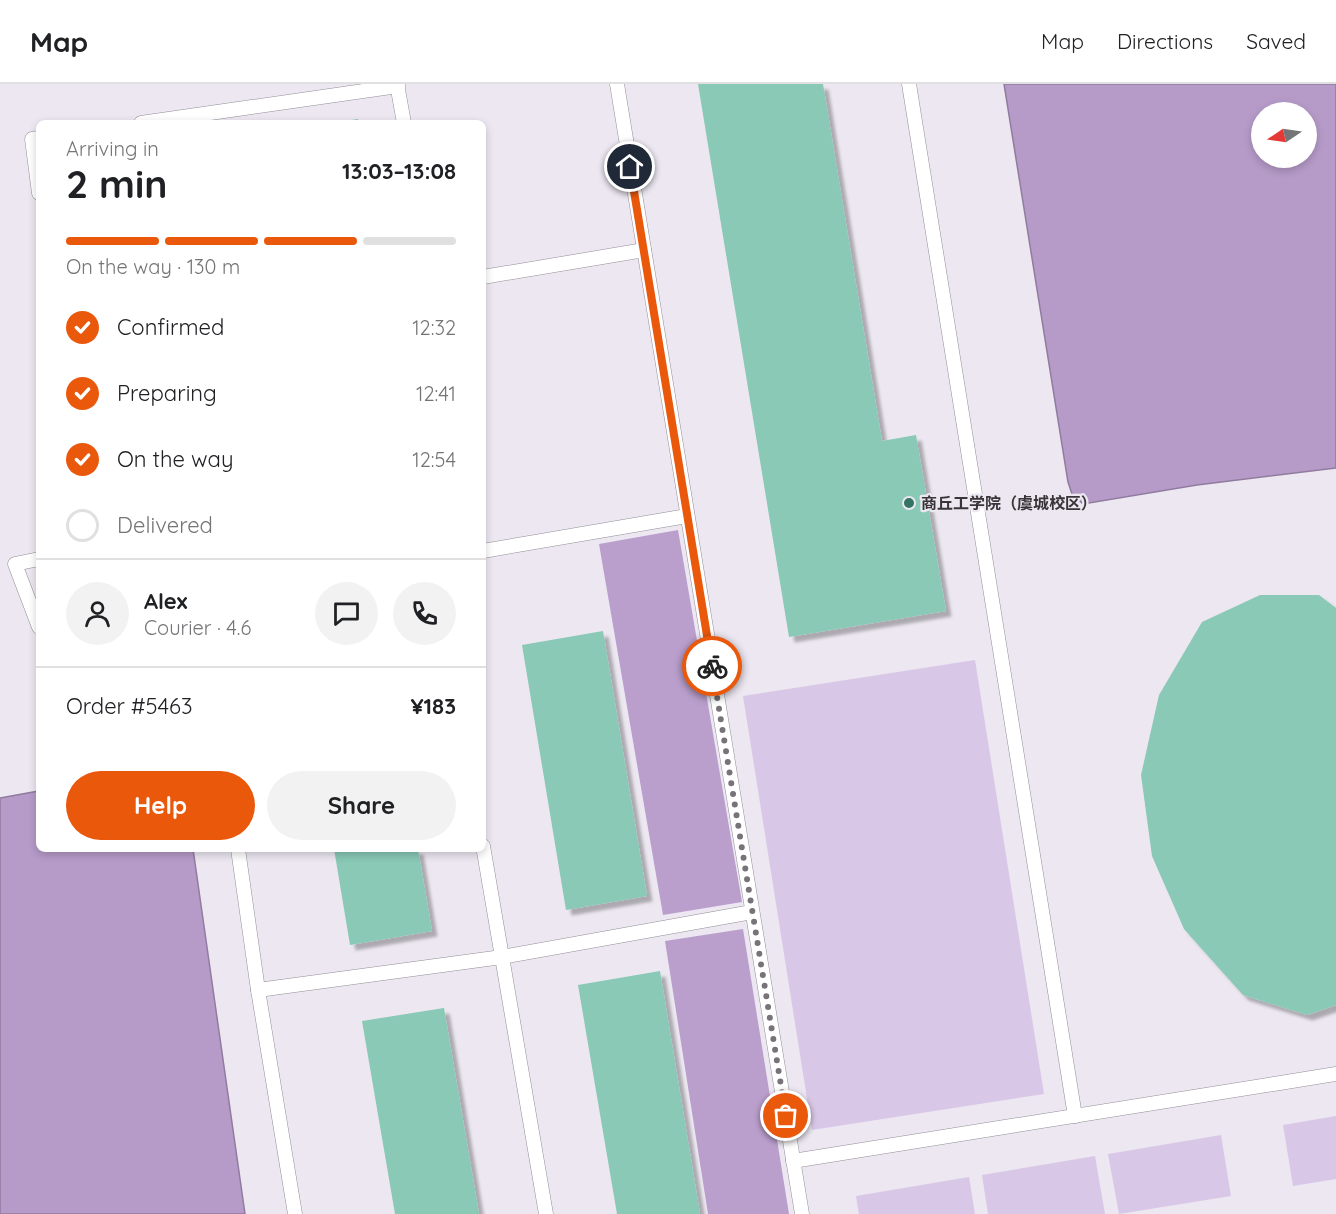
<!DOCTYPE html>
<meta charset="utf-8">
<style>
:root{--surface:#fff;--page:#f2f2f2;--text:#202124;--muted:#757577;--line:#e0e0e0;--accent:#ea580c}
body{margin:0;font-family:Quicksand,"Noto Sans SC",sans-serif;background:var(--page);color:var(--text);height:100vh;display:flex;flex-direction:column;font-size:22px;white-space:nowrap}
*{box-sizing:border-box;margin:0}
p{font-size:20px;color:var(--muted)}
.icon{flex:none;width:33px;height:33px;fill:none;stroke:currentColor;stroke-width:2;stroke-linecap:round;stroke-linejoin:round}
.map{position:relative;flex:1;overflow:hidden}
.side{position:absolute;left:36px;top:36px;width:450px;height:732px;display:flex;flex-direction:column;background:var(--surface);border-radius:9px;box-shadow:0 3px 9px #0003}
.side>*{flex:none}
.needle{width:39px;rotate:257deg}
.buttons{position:absolute;left:1251px;top:18px;display:grid;gap:12px}
.buttons a{display:grid;place-items:center;width:66px;height:66px;border-radius:50%;background:var(--surface);box-shadow:0 3px 9px #0003;font-size:30px}
.pin{position:absolute;display:grid;place-items:center;width:51px;height:51px;color:#fff;margin:-26px;border:3px solid #fff;border-radius:50%;box-shadow:0 2px 6px #0007}
.courier{position:absolute;display:grid;place-items:center;width:60px;height:60px;margin:-30px;border:4px solid #ea580c;border-radius:50%;background:#fff;color:#222;box-shadow:0 2px 8px #0007}
.overview em{font-style:normal;font-weight:700}
.overview div{display:flex;flex-direction:column-reverse}
.overview{display:flex;align-items:center;justify-content:space-between;height:102px;padding:0 30px}
h1{font-size:39px;font-weight:700;line-height:45px}
.bar{display:grid;grid-template-columns:repeat(4,1fr);gap:9px 6px;align-content:center;height:72px;padding:0 30px}
.bar i{height:8px;border-radius:4px;background:var(--line)}
.bar .on{background:var(--accent)}
.bar p{grid-column:span 4}
.line{display:flex;align-items:center;gap:15px;padding:0 30px;border-top:2px solid var(--line)}
.line div{flex:1}
.round{display:grid;place-items:center;flex:none;width:63px;height:63px;border-radius:32px;background:var(--page)}
ol{padding:0 30px;list-style:none}
li{display:flex;align-items:center;gap:18px;height:66px}
li p{margin-inline-start:auto}
li .icon{padding:6px;border-radius:50%;background:var(--accent);color:#fff;stroke-width:4}
li:last-child{color:var(--muted)}
li i{width:33px;height:33px;border:3px solid var(--line);border-radius:50%}
.action{display:flex;gap:12px;margin-top:auto;padding:12px 30px}
.action a{flex:1;height:69px;border-radius:36px;background:var(--accent);color:#fff;font-size:24px;font-weight:700;line-height:69px;text-align:center}
.action a+a{background:var(--page);color:var(--text)}
header{display:flex;align-items:center;gap:36px;box-sizing:border-box;height:84px;padding:0 30px;background:var(--surface);border-bottom:2px solid var(--line)}
header strong{font-size:28px}
nav{display:flex;gap:33px;margin-inline-start:auto;font-size:21px}
.map>svg:first-child{display:block}
</style>
<header>
<strong>Map</strong>
<nav><a>Map</a><a>Directions</a><a>Saved</a></nav>
</header>
<div class="map">
<svg width="1336" height="1130" viewBox="0 0 1336 1130">
<defs>
<filter id="shadow"><feDropShadow dx="5.5" dy="5.5" stdDeviation="1.5" flood-color="#0004"/></filter>
</defs>
<rect width="100%" height="100%" fill="#ece7f1"/>
<g fill="#d9c7e7">
<path d="M 975,576 L 1044,1010 L 812,1046 L 743,612 Z"/>
<path d="M 1336,1032 L 1336,1095 L 1293,1102 L 1283,1041 Z"/>
<path d="M 1221,1051 L 1231,1112 L 1119,1130 L 1108,1070 Z"/>
<path d="M 1095,1072 L 1105,1130 L 988,1130 L 982,1091 Z"/>
<path d="M 969,1093 L 975,1130 L 859,1130 L 856,1112 Z"/>
</g>
<g fill="#ba9fcd">
<path d="M 678,446 L 742,818 L 663,831 L 599,460 Z"/>
<path d="M 743,845 L 789,1130 L 708,1130 L 665,857 Z"/>
</g>
<g fill="#b69bc9" stroke="#907c9e" stroke-width="1.5" fill-rule="evenodd">
<path d="M 1004,0 L 1336,0 L 1336,384 L 1197,401 L 1083,420 L 1072,410 L 1068,398 ZM 1262,28 L 1306,28 L 1306,74 L 1262,74 Z"/>
<path d="M 39,707 L 39,765 L 193,765 L 245,1130 L 0,1130 L 0,714 Z"/>
</g>
<g fill="#89c9b6" filter="url(#shadow)">
<path d="M 698,0 L 823,0 L 882,357 L 916,351 L 946,527 L 789,553 Z"/>
<path d="M 358,35 L 358,39 L 339,39 L 339,38 Z"/>
<path d="M 1260,511 L 1319,511 L 1336,524 L 1336,921 L 1307,931 L 1243,911 L 1184,845 L 1152,772 L 1141,691 L 1159,611 L 1202,538 Z"/>
<path d="M 603,547 L 647,812 L 566,826 L 522,561 Z"/>
<path d="M 334,765 L 418,765 L 432,847 L 350,861 Z"/>
<path d="M 660,887 L 700,1130 L 617,1130 L 578,901 Z"/>
<path d="M 444,924 L 479,1130 L 395,1130 L 362,937 Z"/>
</g>
<g fill="none" stroke-linecap="round" stroke-linejoin="round">
<g stroke="#938e97" stroke-width="15">
<g id="service">
<path d="M 397,0 L 404,39"/>
<path d="M 617,0 L 802,1130"/>
<path d="M 909,0 L 1075,1032"/>
<path d="M 141,39 L 398,2"/>
<path d="M 39,54 L 32,55 L 39,109"/>
<path d="M 483,193 L 644,166"/>
<path d="M 483,467 L 687,432"/>
<path d="M 39,475 L 15,480 L 39,543"/>
<path d="M 483,762 L 546,1130"/>
<path d="M 238,765 L 258,906 L 295,1130"/>
<path d="M 258,906 L 502,873 L 752,828"/>
<path d="M 793,1077 L 1336,990"/>
</g>
</g>
<use href="#service" stroke="#fff" stroke-width="14"/>
</g>
<g fill="none" stroke-linecap="round" stroke-linejoin="round">
<path stroke="#777379" stroke-width="6" stroke-dasharray="0 10.8" d="M 712,582 L 786,1032"/>
<path stroke="#ea580c" stroke-width="8" d="M 630,83 L 712,582"/>
</g>
<circle fill="#347463" stroke="#ece7f1" stroke-width="2" cx="909" cy="419" r="6"/>
<g text-anchor="middle" dominant-baseline="central" stroke-width="4.5" stroke-linejoin="round" paint-order="stroke">
<g font-size="16" font-weight="bold" fill="#383539" stroke="#ece7f1" text-anchor="start">
<text x="921" y="419">商丘工学院（虞城校区）</text>
</g>
</g>
</svg>
<div class="buttons">
<a><svg class="needle" viewBox="-14 -14 28 28"><path d="M0-13l5 13h-10z" fill="#e53935"/><path d="M0 13l5-13h-10z" fill="#757577"/></svg></a>
</div>
<div class="pin" style="left:786px;top:1032px;background:#ea580c"><svg class="icon" aria-label="bag" viewBox="0 0 24 24"><path d="M5 8h14l-1 12H6zM9 8a3 3 0 0 1 6 0"/></svg></div>
<div class="pin" style="left:630px;top:83px;background:#1f2937"><svg class="icon" aria-label="home" viewBox="0 0 24 24"><path d="M3 11l9-7 9 7M6 9v11h12V9"/></svg></div>
<div class="courier" style="left:712px;top:582px"><svg class="icon" aria-label="bike" viewBox="0 0 24 24"><circle cx="6" cy="16" r="4"/><circle cx="18" cy="16" r="4"/><path d="M6 16l4-8h5l3 8M10 8l3 8H6M13 5h3"/></svg></div>
<section class="side">
<div class="overview"><div><h1>2 min</h1><p>Arriving in</p></div><em>13:03–13:08</em></div>
<div class="bar"><i class="on"></i><i class="on"></i><i class="on"></i><i></i><p>On the way · 130 m</p></div>
<ol>
<li><svg class="icon" aria-label="check" viewBox="0 0 24 24"><path d="M5 12l5 5 9-10"/></svg>Confirmed<p>12:32</p></li>
<li><svg class="icon" aria-label="check" viewBox="0 0 24 24"><path d="M5 12l5 5 9-10"/></svg>Preparing<p>12:41</p></li>
<li><svg class="icon" aria-label="check" viewBox="0 0 24 24"><path d="M5 12l5 5 9-10"/></svg>On the way<p>12:54</p></li>
<li><i></i>Delivered</li>
</ol>
<div class="line" style="height:108px"><a class="round"><svg class="icon" aria-label="person" viewBox="0 0 24 24"><circle cx="12" cy="8" r="4"/><path d="M4 21q1-7 8-7t8 7"/></svg></a><div><b>Alex</b><p>Courier · 4.6</p></div><a class="round"><svg class="icon" aria-label="chat" viewBox="0 0 24 24"><path d="M4 5h16v11H9l-5 4z"/></svg></a><a class="round"><svg class="icon" aria-label="phone" viewBox="0 0 24 24"><path d="M5 4h4l2 5-3 2q2 4 5 5l2-3 5 2v4C11 20 4 13 5 4z"/></svg></a></div>
<div class="line" style="height:78px"><div>Order #5463</div><b>¥183</b></div>
<div class="action"><a>Help</a><a>Share</a></div>
</section>
</div>
